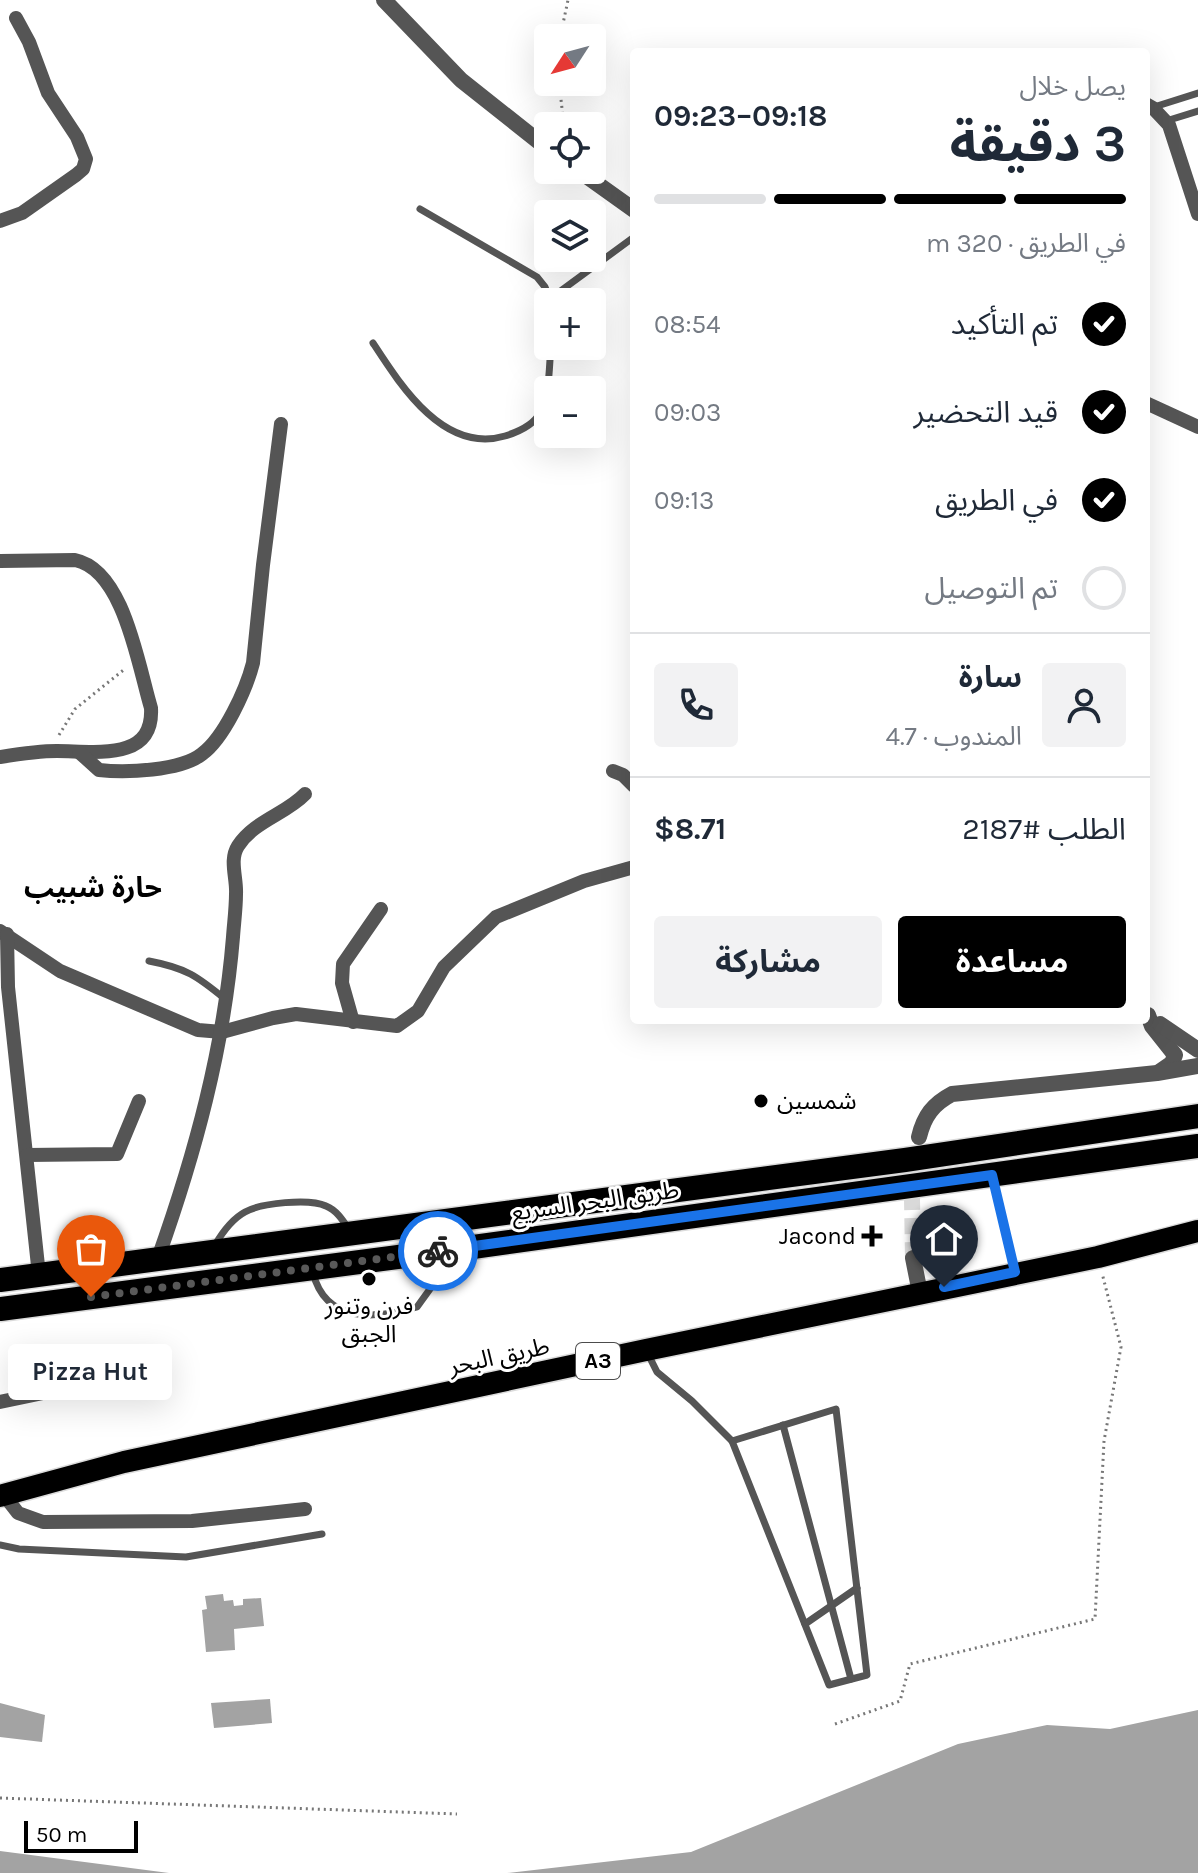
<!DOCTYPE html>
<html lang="ar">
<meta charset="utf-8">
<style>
:root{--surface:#fff;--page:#f2f2f3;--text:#1f2937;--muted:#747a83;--line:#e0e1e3;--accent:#000}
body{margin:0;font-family:Karla,"Noto Sans Arabic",sans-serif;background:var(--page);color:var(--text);direction:rtl;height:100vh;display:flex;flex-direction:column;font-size:30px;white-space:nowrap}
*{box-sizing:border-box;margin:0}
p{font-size:26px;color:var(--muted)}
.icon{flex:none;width:44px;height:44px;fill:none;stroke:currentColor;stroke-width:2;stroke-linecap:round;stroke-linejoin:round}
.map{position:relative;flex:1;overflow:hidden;direction:ltr}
.panel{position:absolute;left:630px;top:48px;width:520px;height:976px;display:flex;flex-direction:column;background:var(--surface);border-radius:8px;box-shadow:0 8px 32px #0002;direction:rtl}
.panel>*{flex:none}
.needle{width:52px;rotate:234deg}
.tools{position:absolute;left:534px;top:24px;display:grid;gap:16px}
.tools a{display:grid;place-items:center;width:72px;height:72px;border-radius:8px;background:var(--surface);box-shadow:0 8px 32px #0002;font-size:40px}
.scale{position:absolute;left:24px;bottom:20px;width:114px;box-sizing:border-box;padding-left:8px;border:4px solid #000;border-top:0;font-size:22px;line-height:28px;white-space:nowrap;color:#000;-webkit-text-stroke:6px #fff;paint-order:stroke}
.pin{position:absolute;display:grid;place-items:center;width:68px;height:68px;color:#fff;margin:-82px -34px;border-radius:50% 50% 50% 0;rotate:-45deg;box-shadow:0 0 8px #0007}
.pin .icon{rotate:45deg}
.courier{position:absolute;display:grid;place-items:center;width:80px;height:80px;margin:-40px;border:6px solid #1a73e8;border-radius:50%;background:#fff;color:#222;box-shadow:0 2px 10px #0007}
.bubble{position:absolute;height:56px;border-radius:8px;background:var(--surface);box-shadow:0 8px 32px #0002;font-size:26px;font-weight:700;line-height:56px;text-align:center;direction:rtl}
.overview em{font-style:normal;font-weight:700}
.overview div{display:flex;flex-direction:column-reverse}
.overview{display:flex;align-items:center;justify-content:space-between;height:136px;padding:0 24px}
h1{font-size:52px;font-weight:700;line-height:60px}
.bar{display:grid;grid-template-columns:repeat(4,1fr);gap:12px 8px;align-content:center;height:96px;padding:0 24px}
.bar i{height:10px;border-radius:6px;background:var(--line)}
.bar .on{background:var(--accent)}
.bar p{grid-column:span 4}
.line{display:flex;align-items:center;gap:20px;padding:0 24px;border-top:2px solid var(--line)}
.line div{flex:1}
.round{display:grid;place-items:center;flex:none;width:84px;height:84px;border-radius:8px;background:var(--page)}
ol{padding:0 24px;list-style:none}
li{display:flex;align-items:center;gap:24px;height:88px}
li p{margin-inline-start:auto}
li .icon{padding:8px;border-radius:50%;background:var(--accent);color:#fff;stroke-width:4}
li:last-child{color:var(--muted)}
li i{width:44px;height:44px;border:4px solid var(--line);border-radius:50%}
.primary-button{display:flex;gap:16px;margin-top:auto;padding:16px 24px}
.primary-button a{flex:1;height:92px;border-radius:8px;background:var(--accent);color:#fff;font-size:32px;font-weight:700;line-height:92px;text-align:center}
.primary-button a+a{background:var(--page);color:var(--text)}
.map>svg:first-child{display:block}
</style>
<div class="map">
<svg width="1198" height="1873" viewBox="0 0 1198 1873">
<rect width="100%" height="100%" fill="#fff"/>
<g fill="#a3a3a3">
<path d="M 223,1594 L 224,1601 L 233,1600 L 234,1606 L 243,1605 L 243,1599 L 261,1598 L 264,1626 L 234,1629 L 235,1650 L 206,1652 L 202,1610 L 207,1609 L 205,1596 Z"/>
<path d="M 270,1699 L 272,1723 L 214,1728 L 211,1703 Z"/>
<path d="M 0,1703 L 45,1715 L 42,1742 L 0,1737 Z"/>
<path d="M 1198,1710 L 1198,1873 L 507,1873 L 691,1852 L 958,1744 L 1047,1725 L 1110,1729 Z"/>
<path d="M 0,1851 L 169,1873 L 0,1873 Z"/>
</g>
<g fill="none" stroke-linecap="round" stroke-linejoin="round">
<path stroke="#d9d9d9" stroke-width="16" stroke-dasharray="16 8" stroke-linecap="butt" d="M 913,1258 L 912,1199 L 914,1176"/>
<g stroke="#dbdbdb" stroke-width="25">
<path id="trunk" d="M 0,1496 L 124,1462 L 646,1350 L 1098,1257 L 1198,1231"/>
</g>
<g stroke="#dbdbdb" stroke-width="27">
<g id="motorway">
<path d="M 0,1280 L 905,1160 L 1198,1116"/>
<path d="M 0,1309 L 444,1251 L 1198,1146"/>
</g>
</g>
<g stroke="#777" stroke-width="3" stroke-dasharray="2 4" stroke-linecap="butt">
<path d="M 560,38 L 568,0"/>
<path d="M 559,82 L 564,126"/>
<path d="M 59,735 L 75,709 L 126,668"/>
<path d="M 835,1724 L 900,1701 L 910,1664 L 1095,1619 L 1104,1441 L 1121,1347 L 1102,1273"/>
<path d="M 0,1798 L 457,1814"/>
</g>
<g stroke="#555" stroke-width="7">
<path d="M 1154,107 L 1198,93"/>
<path d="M 1166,121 L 1198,111"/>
<path d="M 420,209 L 537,277 L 545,287 L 551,302"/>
<path d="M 551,298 L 634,237"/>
<path d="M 373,343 C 401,386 444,454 505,436 C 518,432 533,426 540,413 C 550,395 549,366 551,346"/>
<path d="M 149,961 C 186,968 197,976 225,999"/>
<path d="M 994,1181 L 1014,1270"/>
<path d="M 215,1245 C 222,1233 232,1219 245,1212 C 261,1203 309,1198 326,1206 C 336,1210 342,1219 348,1228"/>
<path d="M 313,1273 C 326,1324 376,1319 417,1307 L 430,1289 L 442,1256"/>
<path d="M 647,1352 L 657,1372 L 692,1401 L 732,1441"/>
<path d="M 836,1409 L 867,1675 L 829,1685 L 732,1441 Z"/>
<path d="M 783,1425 L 851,1679"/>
<path d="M 0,1545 L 19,1549 L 186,1557 L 322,1534"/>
<path d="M 805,1624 L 857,1588"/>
</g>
<g stroke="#555" stroke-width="14">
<path d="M 1146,104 L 1153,108 L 1169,125 L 1198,214"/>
<path d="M 0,221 L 22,213 L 76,175 L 83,169 L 86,159 L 77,137 L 48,93 L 29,42 L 16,18"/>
<path d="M 1146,403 L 1198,427"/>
<path d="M 0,561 L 75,560 C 124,570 138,665 151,708 C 154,762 94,751 57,751 C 38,751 19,754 0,757"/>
<path d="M 79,752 L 99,770 C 125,773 181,771 202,754 C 224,738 246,690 253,663 L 263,565 L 281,424"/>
<path d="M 613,771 L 623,775 L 634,786"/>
<path d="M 0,931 L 60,971 L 198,1030 L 222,1032 L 273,1018 L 296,1014 L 397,1026 L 418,1011 L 444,967 L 496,917 L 584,881 L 634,867"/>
<path d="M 7,934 L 8,987 L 39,1275"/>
<path d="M 353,1022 L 342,983 L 343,964 L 381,909"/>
<path d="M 27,1155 L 117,1154 L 139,1101"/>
<path d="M 158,1258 C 195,1154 224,1048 233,937 C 234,923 236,908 236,894 C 237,878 229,860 238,846 C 254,821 286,814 305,794"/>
<path d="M 0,1402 L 72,1387 L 112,1382"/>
<path d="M 4,1495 L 18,1513 L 43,1522 L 192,1521 L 305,1509"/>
</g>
<g stroke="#555" stroke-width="16">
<path d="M 384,0 L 461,80 L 548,149"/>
<path d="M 578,170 L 634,210"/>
<path d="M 1148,1015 L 1152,1026 L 1175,1055 L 1172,1063 L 1159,1072"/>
<path d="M 1160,1024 L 1198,1050"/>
<path d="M 919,1137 C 924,1116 933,1104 952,1094 L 1157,1073 L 1198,1066"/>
<path d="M 913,1258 L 920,1293"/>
</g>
<use href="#trunk" stroke="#000" stroke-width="22"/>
<use href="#motorway" stroke="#000" stroke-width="24"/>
</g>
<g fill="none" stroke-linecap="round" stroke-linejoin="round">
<path stroke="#595959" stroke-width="8" stroke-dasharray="0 14.4" d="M 91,1297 L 438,1251"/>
<path stroke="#1a73e8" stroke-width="10" d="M 438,1251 L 992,1175 L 1015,1272 L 944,1287"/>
</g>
<g fill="#000" stroke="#fff" stroke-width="3">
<circle cx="761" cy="1101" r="8"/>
<path d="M868 1224h8v8h8v8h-8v8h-8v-8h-8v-8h8z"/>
<circle cx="369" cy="1279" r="8"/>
</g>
<g text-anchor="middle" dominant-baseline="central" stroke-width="6" stroke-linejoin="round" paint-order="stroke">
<rect fill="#fff" stroke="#4c4c4c" stroke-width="2" x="576" y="1343" width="44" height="36" rx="6"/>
<g font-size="22" font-weight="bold" fill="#000">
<text x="598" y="1361">A3</text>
</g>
<g font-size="24" fill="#000" stroke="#fff" text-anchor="start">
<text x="777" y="1101">شمسين</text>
<text x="856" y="1236" text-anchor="end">Jacond</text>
<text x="369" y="1306" text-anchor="middle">فرن وتنور<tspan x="369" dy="28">الجبق</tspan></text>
</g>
<g font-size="24" fill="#000" stroke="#fff">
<text transform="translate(595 1201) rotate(-8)">طريق البحر السريع</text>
<text transform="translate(499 1356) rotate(-12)">طريق البحر</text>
</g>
<g font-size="28" font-weight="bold" fill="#000" stroke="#fff">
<text x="93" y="887">حارة شبيب</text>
</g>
</g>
</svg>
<div class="tools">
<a><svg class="needle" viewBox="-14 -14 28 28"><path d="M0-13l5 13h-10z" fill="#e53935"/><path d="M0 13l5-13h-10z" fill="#747a83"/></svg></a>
<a><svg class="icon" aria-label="locate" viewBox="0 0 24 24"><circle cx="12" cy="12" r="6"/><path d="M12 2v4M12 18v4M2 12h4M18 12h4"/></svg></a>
<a><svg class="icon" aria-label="layers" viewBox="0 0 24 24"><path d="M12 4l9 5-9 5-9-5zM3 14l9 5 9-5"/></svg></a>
<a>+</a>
<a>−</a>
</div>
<div class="scale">50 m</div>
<div class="pin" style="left:91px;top:1297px;background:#ea580c"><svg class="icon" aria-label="bag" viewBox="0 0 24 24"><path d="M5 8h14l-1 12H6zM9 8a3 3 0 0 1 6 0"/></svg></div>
<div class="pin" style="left:944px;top:1287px;background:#1f2937"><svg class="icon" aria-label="home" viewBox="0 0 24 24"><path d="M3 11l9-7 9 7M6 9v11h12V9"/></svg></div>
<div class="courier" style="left:438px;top:1251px"><svg class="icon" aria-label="bike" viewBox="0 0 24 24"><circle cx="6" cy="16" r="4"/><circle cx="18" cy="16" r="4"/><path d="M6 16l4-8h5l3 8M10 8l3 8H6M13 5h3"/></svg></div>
<div class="bubble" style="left:8px;top:1344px;width:164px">Pizza Hut</div>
<section class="panel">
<div class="overview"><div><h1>3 دقيقة</h1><p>يصل خلال</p></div><em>09:18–09:23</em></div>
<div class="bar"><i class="on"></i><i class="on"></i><i class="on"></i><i></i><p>في الطريق · 320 m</p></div>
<ol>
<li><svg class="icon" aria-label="check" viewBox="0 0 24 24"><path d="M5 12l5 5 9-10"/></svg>تم التأكيد<p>08:54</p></li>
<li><svg class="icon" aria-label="check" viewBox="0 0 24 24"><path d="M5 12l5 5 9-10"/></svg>قيد التحضير<p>09:03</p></li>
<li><svg class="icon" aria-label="check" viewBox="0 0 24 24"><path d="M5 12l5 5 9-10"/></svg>في الطريق<p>09:13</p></li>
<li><i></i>تم التوصيل</li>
</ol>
<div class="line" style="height:144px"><a class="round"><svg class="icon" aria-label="person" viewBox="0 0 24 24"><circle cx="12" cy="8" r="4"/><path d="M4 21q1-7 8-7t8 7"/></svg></a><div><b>سارة</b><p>المندوب · 4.7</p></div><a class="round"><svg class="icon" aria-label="phone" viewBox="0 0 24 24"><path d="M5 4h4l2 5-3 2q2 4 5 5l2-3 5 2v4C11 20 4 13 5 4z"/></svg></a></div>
<div class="line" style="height:104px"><div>الطلب #2187</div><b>$8.71</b></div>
<div class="primary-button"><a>مساعدة</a><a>مشاركة</a></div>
</section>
</div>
